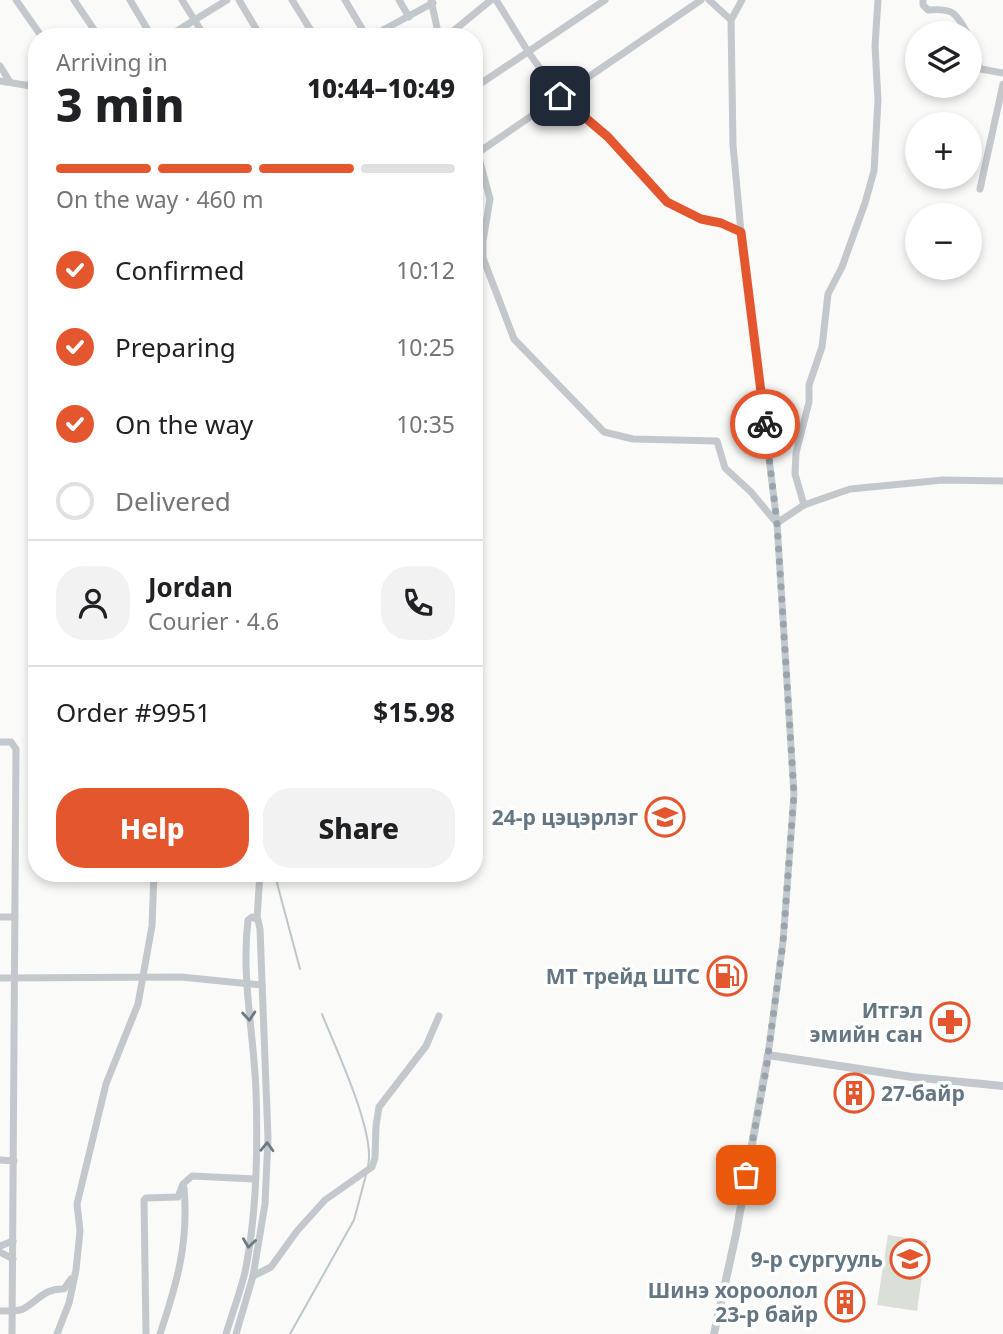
<!DOCTYPE html>
<meta charset="utf-8">
<style>
:root{--surface:#fff;--page:#f2f2f2;--text:#202124;--muted:#757577;--line:#e0e0e0;--accent:#e4572e}
body{margin:0;font-family:"Noto Sans",sans-serif;background:var(--page);color:var(--text);height:100vh;display:flex;flex-direction:column;font-size:26px;white-space:nowrap}
*{box-sizing:border-box;margin:0}
p{font-size:23px;color:var(--muted)}
.icon{flex:none;width:38px;height:38px;fill:none;stroke:currentColor;stroke-width:2;stroke-linecap:round;stroke-linejoin:round}
.map{position:relative;flex:1;overflow:hidden}
.details{position:absolute;left:28px;top:28px;width:455px;height:854px;display:flex;flex-direction:column;background:var(--surface);border-radius:28px;box-shadow:0 4px 10px #0003}
.details>*{flex:none}
.tools{position:absolute;left:905px;top:21px;display:grid;gap:14px}
.tools a{display:grid;place-items:center;width:77px;height:77px;border-radius:50%;background:var(--surface);box-shadow:0 4px 10px #0003;font-size:35px}
.pin{position:absolute;display:grid;place-items:center;width:60px;height:60px;color:#fff;margin:-30px;border-radius:14px;box-shadow:0 4px 10px #0006}
.courier{position:absolute;display:grid;place-items:center;width:70px;height:70px;margin:-35px;border:5px solid #e4572e;border-radius:50%;background:#fff;color:#222;box-shadow:0 2px 9px #0007}
.overview em{font-style:normal;font-weight:800}
.overview div{display:flex;flex-direction:column-reverse}
.overview{display:flex;align-items:center;justify-content:space-between;height:119px;padding:0 28px}
h1{font-size:46px;font-weight:800;line-height:52px}
.bar{display:grid;grid-template-columns:repeat(4,1fr);gap:10px 7px;align-content:center;height:84px;padding:0 28px}
.bar i{height:9px;border-radius:5px;background:var(--line)}
.bar .on{background:var(--accent)}
.bar p{grid-column:span 4}
.line{display:flex;align-items:center;gap:18px;padding:0 28px;border-top:2px solid var(--line)}
.line div{flex:1}
.round{display:grid;place-items:center;flex:none;width:74px;height:74px;border-radius:28px;background:var(--page)}
ol{padding:0 28px;list-style:none}
li{display:flex;align-items:center;gap:21px;height:77px}
li p{margin-inline-start:auto}
li .icon{padding:7px;border-radius:50%;background:var(--accent);color:#fff;stroke-width:4}
li:last-child{color:var(--muted)}
li i{width:38px;height:38px;border:4px solid var(--line);border-radius:50%}
.button{display:flex;gap:14px;margin-top:auto;padding:14px 28px}
.button a{flex:1;height:80px;border-radius:28px;background:var(--accent);color:#fff;font-size:28px;font-weight:800;line-height:80px;text-align:center}
.button a+a{background:var(--page);color:var(--text)}
.map>svg:first-child{display:block}
</style>
<div class="map">
<svg width="1003" height="1334" viewBox="0 0 1003 1334">
<rect width="100%" height="100%" fill="#fafaf8"/>
<path fill="#dadfd7" d="M 888,1235 L 927,1241 L 917,1311 L 877,1305 Z"/>
<g fill="none" stroke-linecap="round" stroke-linejoin="round">
<g stroke="#bbc7cb" stroke-width="2">
<path d="M 277,873 L 277,883 L 300,969"/>
<path d="M 322,1014 C 336,1049 376,1133 368,1166"/>
<path d="M 290,1334 L 354,1220 L 366,1175"/>
</g>
<g stroke="#c3c8cc" stroke-width="7">
<path d="M 16,0 L 42,37"/>
<path d="M 74,0 L 99,37"/>
<path d="M 130,0 L 152,37"/>
<path d="M 182,0 L 205,37"/>
<path d="M 239,0 L 261,37"/>
<path d="M 292,0 L 315,37"/>
<path d="M 345,0 L 367,37"/>
<path d="M 399,0 L 409,17"/>
<path d="M 431,0 L 439,37"/>
<path d="M 496,0 L 529,53 L 560,96 L 608,137 L 667,202 L 701,219 L 721,223 L 741,232"/>
<path d="M 709,0 L 731,20"/>
<path d="M 742,0 L 731,20 L 733,145 L 741,232 L 777,523 L 794,794 L 783,942 L 768,1055"/>
<path d="M 923,0 L 923,5 L 928,10 C 952,8 956,12 967,33"/>
<path d="M 167,37 L 227,0"/>
<path d="M 370,37 L 433,3"/>
<path d="M 446,37 L 491,0"/>
<path d="M 970,38 L 975,60 L 981,69 L 1003,73"/>
<path d="M 0,66 L 10,82"/>
<path d="M 0,81 L 37,87"/>
<path d="M 474,88 L 605,0"/>
<path d="M 474,140 L 490,199 L 483,241 L 483,258 L 514,339 L 604,432 L 633,439 L 717,441 L 725,468 L 751,492 L 775,521"/>
<path d="M 476,154 L 701,0"/>
<path d="M 980,189 L 1003,84"/>
<path d="M 804,505 L 850,489 L 943,480 L 1003,481"/>
<path d="M 777,523 L 804,505 L 795,474 L 796,453 L 809,402 L 809,385 L 822,347 L 828,294 L 842,267 L 865,203 L 874,171 L 878,100 L 875,46 L 878,0"/>
<path d="M 0,742 L 11,742 L 16,749 L 12,1334"/>
<path d="M 0,917 L 15,917"/>
<path d="M 257,919 L 260,873"/>
<path d="M 0,978 L 181,977 L 262,985"/>
<path d="M 0,1160 L 14,1161"/>
<path d="M 0,1246 L 13,1241"/>
<path d="M 0,1252 L 13,1259"/>
<path d="M 253,1276 L 271,1267 L 297,1231 L 325,1200 L 372,1167 L 375,1158 L 376,1126 L 379,1107 L 426,1046 L 439,1016"/>
<path d="M 0,1311 C 7,1311 17,1312 23,1309 C 38,1301 44,1288 64,1289 L 71,1279"/>
<path d="M 57,1334 L 69,1303 L 76,1270 L 80,1231 L 77,1204 L 106,1084 L 138,1004 L 152,926 L 154,873"/>
<path d="M 146,1334 L 144,1200 L 146,1198 L 178,1197 L 183,1184 L 192,1176 L 255,1179"/>
<path d="M 160,1334 C 177,1283 189,1242 184,1188"/>
<path d="M 226,1334 C 232,1314 240,1293 245,1272 C 257,1214 258,1151 256,1091 C 254,1034 241,978 248,920 L 252,917 L 258,920 L 260,929 L 268,1138 L 265,1204 L 253,1276 L 236,1334"/>
</g>
<path stroke="#c3c8cc" stroke-width="8" d="M 714,1334 L 736,1234 L 768,1055 L 912,1077 L 1003,1086"/>
</g>
<defs><path id="oneway-chevron" d="M-2-3.5L2.5 0L-2 3.5" fill="none" stroke-width="1.6" stroke-linecap="round" stroke-linejoin="round" transform="scale(1.75)"/></defs>
<g stroke="#6a7a87">
<use href="#oneway-chevron" transform="translate(249 1016) rotate(85)"/>
<use href="#oneway-chevron" transform="translate(267 1147) rotate(-88)"/>
<use href="#oneway-chevron" transform="translate(249 1243) rotate(98)"/>
</g>
<g fill="none" stroke-linecap="round" stroke-linejoin="round">
<path stroke="#99a4ac" stroke-width="7" stroke-dasharray="0 12.6" d="M 746,1175 L 766,1070 L 783,942 L 794,794 L 777,523 L 765,424"/>
<path stroke="#e4572e" stroke-width="9" d="M 560,96 L 608,137 L 667,202 L 701,219 L 721,223 L 741,232 L 765,424"/>
</g>
<defs>
<g id="school-ring" transform="scale(2.0125)"><circle r="9.5" fill="#fff" stroke="#e4572e" stroke-width="1.5"/><path d="M0-5L7-2L0 1L-7-2ZM-4 1L0 2.5L4 1V4Q0 6-4 4Z" fill="#e4572e"/></g>
<g id="fuel-ring" transform="scale(2.0125)"><circle r="9.5" fill="#fff" stroke="#e4572e" stroke-width="1.5"/><path d="M-5.5-6h7V0h2V4h1.3V-2.5L3-4.5l.8-.8L6-3V5H2.5V1h-1V6h-7ZM-4.2-4.7v3.2H.2V-4.7Z" fill="#e4572e"/></g>
<g id="pharmacy-ring" transform="scale(2.0125)"><circle r="9.5" fill="#fff" stroke="#e4572e" stroke-width="1.5"/><path d="M-2-6h4v4h4v4h-4v4h-4v-4h-4v-4h4Z" fill="#e4572e"/></g>
<g id="building-ring" transform="scale(2.0125)"><circle r="9.5" fill="#fff" stroke="#e4572e" stroke-width="1.5"/><path d="M-4-6H4V6H1V3H-1V6H-4ZM-2.5-4.3h1.7v1.8h-1.7ZM.8-4.3h1.7v1.8H.8ZM-2.5-1h1.7V.8h-1.7ZM.8-1h1.7V.8H.8Z" fill="#e4572e"/></g>
</defs>
<g fill-rule="evenodd">
<use href="#school-ring" x="665" y="817"/>
<use href="#fuel-ring" x="727" y="976"/>
<use href="#pharmacy-ring" x="950" y="1022"/>
<use href="#building-ring" x="854" y="1093"/>
<use href="#school-ring" x="910" y="1259"/>
<use href="#building-ring" x="845" y="1302"/>
</g>
<g text-anchor="middle" dominant-baseline="central" stroke-width="7" stroke-linejoin="round" paint-order="stroke">
<g font-size="21" font-weight="bold" fill="#657683" stroke="#fff" text-anchor="end">
<text x="638" y="817">24-р цэцэрлэг</text>
<text x="700" y="976">МТ трейд ШТС</text>
<text x="923" y="1010">Итгэл<tspan x="923" dy="24">эмийн сан</tspan></text>
<text x="881" y="1093" text-anchor="start">27-байр</text>
<text x="883" y="1259">9-р сургууль</text>
<text x="818" y="1290">Шинэ хороолол<tspan x="818" dy="24">23-р байр</tspan></text>
</g>
</g>
</svg>
<div class="tools">
<a><svg class="icon" aria-label="layers" viewBox="0 0 24 24"><path d="M12 4l9 5-9 5-9-5zM3 14l9 5 9-5"/></svg></a>
<a>+</a>
<a>−</a>
</div>
<div class="pin" style="left:746px;top:1175px;background:#ea580c"><svg class="icon" aria-label="bag" viewBox="0 0 24 24"><path d="M5 8h14l-1 12H6zM9 8a3 3 0 0 1 6 0"/></svg></div>
<div class="pin" style="left:560px;top:96px;background:#1f2937"><svg class="icon" aria-label="home" viewBox="0 0 24 24"><path d="M3 11l9-7 9 7M6 9v11h12V9"/></svg></div>
<div class="courier" style="left:765px;top:424px"><svg class="icon" aria-label="bike" viewBox="0 0 24 24"><circle cx="6" cy="16" r="4"/><circle cx="18" cy="16" r="4"/><path d="M6 16l4-8h5l3 8M10 8l3 8H6M13 5h3"/></svg></div>
<section class="details">
<div class="overview"><div><h1>3 min</h1><p>Arriving in</p></div><em>10:44–10:49</em></div>
<div class="bar"><i class="on"></i><i class="on"></i><i class="on"></i><i></i><p>On the way · 460 m</p></div>
<ol>
<li><svg class="icon" aria-label="check" viewBox="0 0 24 24"><path d="M5 12l5 5 9-10"/></svg>Confirmed<p>10:12</p></li>
<li><svg class="icon" aria-label="check" viewBox="0 0 24 24"><path d="M5 12l5 5 9-10"/></svg>Preparing<p>10:25</p></li>
<li><svg class="icon" aria-label="check" viewBox="0 0 24 24"><path d="M5 12l5 5 9-10"/></svg>On the way<p>10:35</p></li>
<li><i></i>Delivered</li>
</ol>
<div class="line" style="height:126px"><a class="round"><svg class="icon" aria-label="person" viewBox="0 0 24 24"><circle cx="12" cy="8" r="4"/><path d="M4 21q1-7 8-7t8 7"/></svg></a><div><b>Jordan</b><p>Courier · 4.6</p></div><a class="round"><svg class="icon" aria-label="phone" viewBox="0 0 24 24"><path d="M5 4h4l2 5-3 2q2 4 5 5l2-3 5 2v4C11 20 4 13 5 4z"/></svg></a></div>
<div class="line" style="height:91px"><div>Order #9951</div><b>$15.98</b></div>
<div class="button"><a>Help</a><a>Share</a></div>
</section>
</div>
